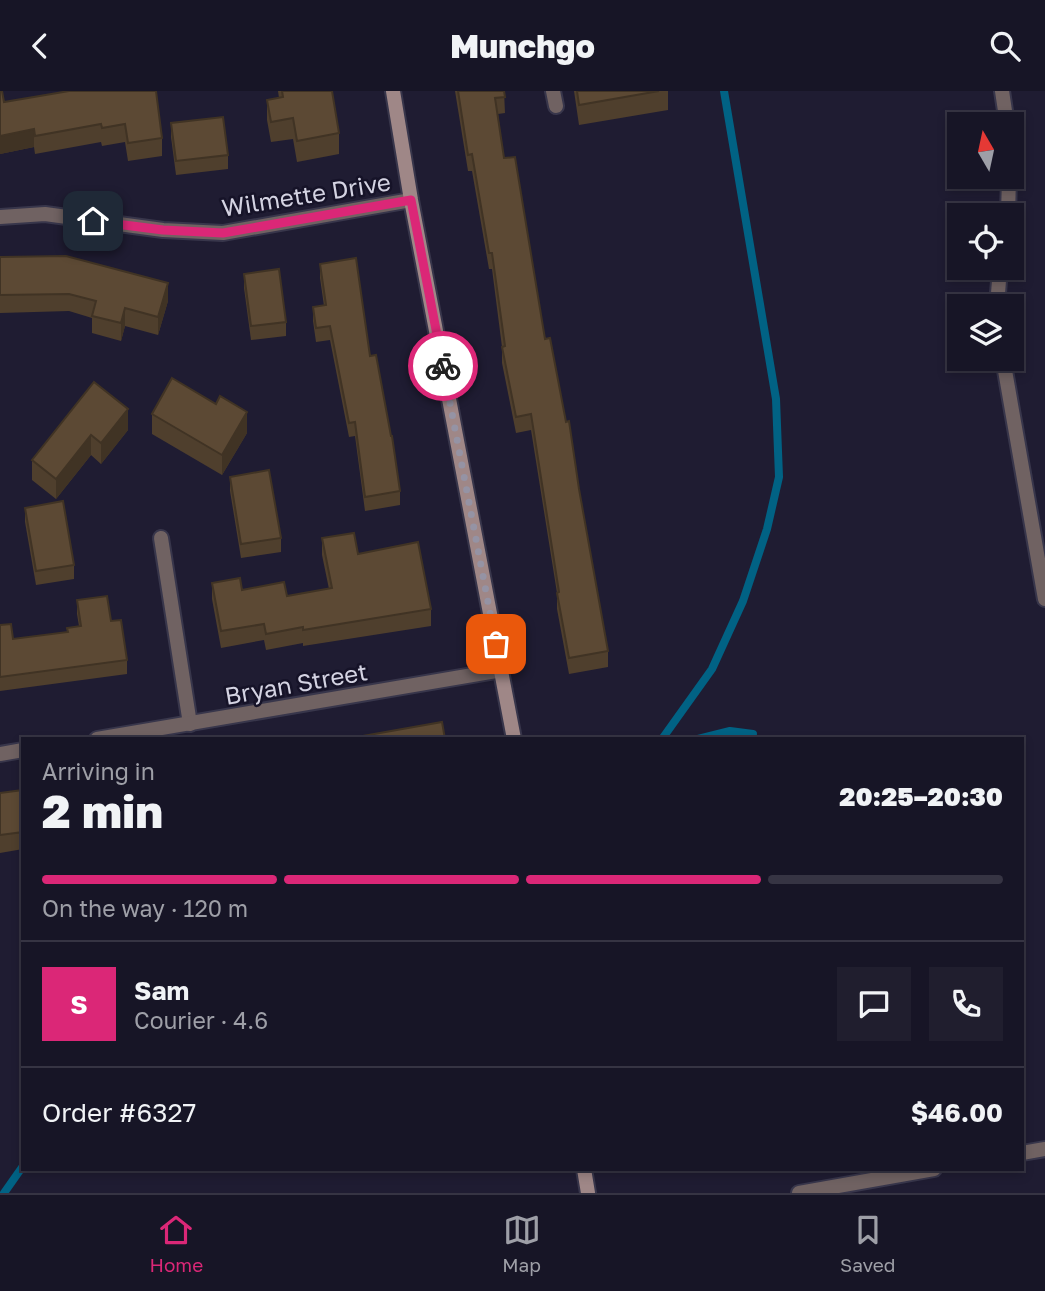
<!DOCTYPE html>
<meta charset="utf-8">
<style>
:root{--surface:#171526;--page:#201e2e;--text:#f1f3f6;--muted:#9e9fa7;--line:#363443;--accent:#db2777}
body{margin:0;font-family:"Golos Text",sans-serif;background:var(--page);color:var(--text);height:100vh;display:flex;flex-direction:column;font-size:26px;white-space:nowrap}
*{box-sizing:border-box;margin:0}
p{font-size:23px;color:var(--muted)}
.icon{flex:none;width:38px;height:38px;fill:none;stroke:currentColor;stroke-width:2;stroke-linecap:round;stroke-linejoin:round}
.map{position:relative;flex:1;overflow:hidden}
.drawer{position:absolute;left:21px;top:646px;width:1003px;height:434px;display:flex;flex-direction:column;background:var(--surface);border-radius:0px;box-shadow:0 4px 10px #0003,0 0 0 2px var(--line)}
.drawer>*{flex:none}
.needle{width:46px;rotate:351deg}
.controls{position:absolute;left:947px;top:21px;display:grid;gap:14px}
.controls a{display:grid;place-items:center;width:77px;height:77px;border-radius:0px;background:var(--surface);box-shadow:0 4px 10px #0003,0 0 0 2px var(--line);font-size:35px}
.pin{position:absolute;display:grid;place-items:center;width:60px;height:60px;color:#fff;margin:-30px;border-radius:14px;box-shadow:0 4px 10px #0006}
.courier{position:absolute;display:grid;place-items:center;width:70px;height:70px;margin:-35px;border:5px solid #db2777;border-radius:50%;background:#fff;color:#222;box-shadow:0 2px 9px #0007}
.head em{font-style:normal;font-weight:800}
.head div{display:flex;flex-direction:column-reverse}
.head{display:flex;align-items:center;justify-content:space-between;height:119px;padding:0 21px}
h1{font-size:46px;font-weight:800;line-height:52px}
.bar{display:grid;grid-template-columns:repeat(4,1fr);gap:10px 7px;align-content:center;height:84px;padding:0 21px}
.bar i{height:9px;border-radius:5px;background:var(--line)}
.bar .current{background:var(--accent)}
.bar p{grid-column:span 4}
.line{display:flex;align-items:center;gap:18px;padding:0 21px;border-top:2px solid var(--line)}
.line div{flex:1}
.round{display:grid;place-items:center;flex:none;width:74px;height:74px;border-radius:0px;background:var(--page)}
header{display:flex;justify-content:space-between;align-items:center;height:91px;padding:0 21px;background:var(--surface);font-size:32px;font-weight:800}
.menu{display:flex;justify-content:space-around;align-items:center;height:98px;border-top:2px solid var(--line);background:var(--surface);font-size:19px;color:var(--muted)}
.menu a{display:grid;justify-items:center;gap:4px}
.menu .current{color:var(--accent)}
.map>svg:first-child{display:block}
</style>
<header><svg class="icon" aria-label="back" viewBox="0 0 24 24"><path d="M15 5l-7 7 7 7"/></svg>Munchgo<svg class="icon" aria-label="search" viewBox="0 0 24 24"><circle cx="10" cy="10" r="6"/><path d="M15 15l6 6"/></svg></header>
<div class="map">
<svg width="1045" height="1102" viewBox="0 0 1045 1102">
<rect width="100%" height="100%" fill="#1f1c32"/>
<g fill="none" stroke-linecap="round" stroke-linejoin="round">
<g stroke="#016284" stroke-width="8">
<path d="M 662,648 L 712,578 L 743,510 L 767,438 L 779,386 L 776,308 L 724,0"/>
<path d="M 698,648 L 730,640 L 753,643"/>
<path d="M 4,1102 L 23,1075"/>
</g>
<g stroke="#38364b" stroke-width="18">
<g id="street">
<path d="M 553,0 L 556,15"/>
<path d="M 1002,0 L 1007,33"/>
<path d="M 1008,124 L 1009,86"/>
<path d="M 0,126 L 45,123 L 163,139 L 223,142 L 411,109"/>
<path d="M 997,215 L 1000,177"/>
<path d="M 1003,268 L 1045,508"/>
<path d="M 161,447 L 190,633"/>
<path d="M 97,648 L 502,579"/>
<path d="M 0,663 L 23,659"/>
<path d="M 1022,1062 L 1045,1058"/>
<path d="M 799,1102 L 934,1078"/>
</g>
</g>
<g stroke="#38364b" stroke-width="18">
<g id="secondary">
<path d="M 393,0 L 411,109 L 514,648"/>
<path d="M 584,1078 L 588,1102"/>
</g>
</g>
<use href="#street" stroke="#706262" stroke-width="14"/>
<use href="#secondary" stroke="#9f8787" stroke-width="14"/>
</g>
<g fill="#4f3f2d">
<path d="M 0,0 L 4,11 L 69,0 L 162,47 L 162,65 L 128,70 L 125,51 L 102,55 L 101,51 L 35,63 L 34,56 L 0,63 Z"/>
<path d="M 278,0 L 332,0 L 339,42 L 339,63 L 297,71 L 293,48 L 271,51 L 267,29 L 267,9 L 279,7 Z"/>
<path d="M 455,0 L 504,0 L 505,22 L 498,23 L 504,67 L 579,398 L 608,560 L 608,576 L 569,583 L 557,518 L 557,502 L 531,339 L 516,342 L 502,272 L 502,256 L 492,178 L 489,178 L 472,80 L 468,80 Z"/>
<path d="M 574,0 L 668,0 L 668,19 L 579,34 Z"/>
<path d="M 171,32 L 228,64 L 228,78 L 176,84 L 171,46 Z"/>
<path d="M 0,166 L 168,210 L 158,244 L 125,235 L 121,250 L 92,242 L 92,227 L 69,220 L 0,222 Z"/>
<path d="M 320,173 L 370,265 L 400,400 L 400,414 L 365,420 L 355,345 L 349,346 L 330,249 L 316,251 L 313,230 L 313,216 L 324,215 L 320,187 Z"/>
<path d="M 244,183 L 286,231 L 286,245 L 251,249 L 244,197 Z"/>
<path d="M 94,291 L 128,339 L 101,373 L 91,364 L 56,408 L 32,389 L 32,369 Z"/>
<path d="M 152,323 L 247,342 L 222,384 L 152,343 Z"/>
<path d="M 230,386 L 281,447 L 281,461 L 241,467 L 230,400 Z"/>
<path d="M 25,417 L 74,474 L 74,488 L 36,494 L 25,431 Z"/>
<path d="M 322,447 L 358,463 L 431,518 L 431,535 L 303,555 L 303,552 L 266,559 L 264,549 L 221,557 L 212,508 L 212,492 L 242,499 L 287,505 L 329,498 L 322,464 Z"/>
<path d="M 77,509 L 111,530 L 127,569 L 127,583 L 0,600 L 0,534 L 13,548 L 67,541 L 67,537 L 79,535 L 77,523 Z"/>
<path d="M 23,699 L 23,758 L 0,762 L 0,702 Z"/>
</g>
<g fill="#403324">
<path d="M 34,38 L 34,56 L 0,63 L 0,45 Z"/>
<path d="M 168,192 L 168,210 L 158,244 L 158,226 Z"/>
<path d="M 125,217 L 125,235 L 121,250 L 121,232 Z"/>
<path d="M 128,318 L 128,339 L 101,373 L 101,352 Z"/>
<path d="M 247,321 L 247,342 L 222,384 L 222,364 Z"/>
<path d="M 91,344 L 91,364 L 56,408 L 56,388 Z"/>
</g>
<g fill="#5c4934" stroke="#403324" stroke-width="2">
<path d="M 0,0 L 2,0 L 4,11 L 69,0 L 156,0 L 162,47 L 128,52 L 125,33 L 102,37 L 101,33 L 35,45 L 34,38 L 0,45 Z"/>
<path d="M 282,0 L 332,0 L 339,42 L 297,50 L 293,27 L 271,31 L 267,9 L 283,6 Z"/>
<path d="M 458,0 L 504,0 L 505,6 L 495,7 L 504,67 L 515,66 L 545,248 L 550,247 L 566,331 L 569,330 L 579,398 L 608,560 L 569,567 L 557,502 L 559,501 L 531,323 L 516,326 L 502,256 L 505,255 L 492,162 L 489,162 L 472,63 L 468,64 Z"/>
<path d="M 577,0 L 659,0 L 579,14 Z"/>
<path d="M 223,26 L 228,64 L 176,70 L 171,32 Z"/>
<path d="M 66,165 L 168,192 L 158,226 L 125,217 L 121,232 L 92,225 L 96,210 L 69,203 L 0,204 L 0,166 Z"/>
<path d="M 356,167 L 370,265 L 376,264 L 391,345 L 392,345 L 400,400 L 365,406 L 355,331 L 349,332 L 330,235 L 316,237 L 313,216 L 326,214 L 320,173 Z"/>
<path d="M 279,178 L 286,231 L 251,235 L 244,183 Z"/>
<path d="M 172,287 L 216,313 L 220,305 L 247,321 L 222,364 L 152,323 Z"/>
<path d="M 94,291 L 128,318 L 101,352 L 91,344 L 56,388 L 32,369 Z"/>
<path d="M 269,379 L 281,447 L 241,453 L 230,386 Z"/>
<path d="M 63,410 L 74,474 L 36,480 L 25,417 Z"/>
<path d="M 354,442 L 358,463 L 418,451 L 431,518 L 303,539 L 303,536 L 266,543 L 264,533 L 221,540 L 212,492 L 240,487 L 242,499 L 284,491 L 287,505 L 332,497 L 322,447 Z"/>
<path d="M 107,505 L 111,530 L 121,529 L 127,569 L 0,586 L 0,534 L 11,533 L 13,548 L 68,541 L 67,537 L 81,535 L 77,509 Z"/>
<path d="M 442,631 L 445,648 L 346,648 Z"/>
<path d="M 23,699 L 23,741 L 0,744 L 0,702 Z"/>
</g>
<g fill="none" stroke-linecap="round" stroke-linejoin="round">
<path stroke="#9593a4" stroke-width="7" stroke-dasharray="0 12.6" d="M 443,275 L 496,553"/>
<path stroke="#db2777" stroke-width="9" d="M 93,130 L 163,139 L 223,142 L 411,109 L 443,275"/>
</g>
<g text-anchor="middle" dominant-baseline="central" stroke-width="5" stroke-linejoin="round" paint-order="stroke">
<g font-size="24" fill="#d4d3e2" stroke="#161328">
<text transform="translate(306 103) rotate(-9)">Wilmette Drive</text>
<text transform="translate(296 592) rotate(-10)">Bryan Street</text>
</g>
</g>
</svg>
<div class="controls">
<a><svg class="needle" viewBox="-14 -14 28 28"><path d="M0-13l5 13h-10z" fill="#e53935"/><path d="M0 13l5-13h-10z" fill="#9e9fa7"/></svg></a>
<a><svg class="icon" aria-label="locate" viewBox="0 0 24 24"><circle cx="12" cy="12" r="6"/><path d="M12 2v4M12 18v4M2 12h4M18 12h4"/></svg></a>
<a><svg class="icon" aria-label="layers" viewBox="0 0 24 24"><path d="M12 4l9 5-9 5-9-5zM3 14l9 5 9-5"/></svg></a>
</div>
<div class="pin" style="left:496px;top:553px;background:#ea580c"><svg class="icon" aria-label="bag" viewBox="0 0 24 24"><path d="M5 8h14l-1 12H6zM9 8a3 3 0 0 1 6 0"/></svg></div>
<div class="pin" style="left:93px;top:130px;background:#1f2937"><svg class="icon" aria-label="home" viewBox="0 0 24 24"><path d="M3 11l9-7 9 7M6 9v11h12V9"/></svg></div>
<div class="courier" style="left:443px;top:275px"><svg class="icon" aria-label="bike" viewBox="0 0 24 24"><circle cx="6" cy="16" r="4"/><circle cx="18" cy="16" r="4"/><path d="M6 16l4-8h5l3 8M10 8l3 8H6M13 5h3"/></svg></div>
<section class="drawer">
<div class="head"><div><h1>2 min</h1><p>Arriving in</p></div><em>20:25–20:30</em></div>
<div class="bar"><i class="current"></i><i class="current"></i><i class="current"></i><i></i><p>On the way · 120 m</p></div>
<div class="line" style="height:126px"><b class="round" style="background:var(--accent);color:#fff">S</b><div><b>Sam</b><p>Courier · 4.6</p></div><a class="round"><svg class="icon" aria-label="chat" viewBox="0 0 24 24"><path d="M4 5h16v11H9l-5 4z"/></svg></a><a class="round"><svg class="icon" aria-label="phone" viewBox="0 0 24 24"><path d="M5 4h4l2 5-3 2q2 4 5 5l2-3 5 2v4C11 20 4 13 5 4z"/></svg></a></div>
<div class="line" style="height:91px"><div>Order #6327</div><b>$46.00</b></div>
</section>
</div>
<nav class="menu">
<a class="current"><svg class="icon" aria-label="home" viewBox="0 0 24 24"><path d="M3 11l9-7 9 7M6 9v11h12V9"/></svg>Home</a>
<a><svg class="icon" aria-label="map" viewBox="0 0 24 24"><path d="M3 6l6-2 6 2 6-2v14l-6 2-6-2-6 2zM9 4v14M15 6v14"/></svg>Map</a>
<a><svg class="icon" aria-label="saved" viewBox="0 0 24 24"><path d="M7 4h10v16l-5-4-5 4z"/></svg>Saved</a>
</nav>
